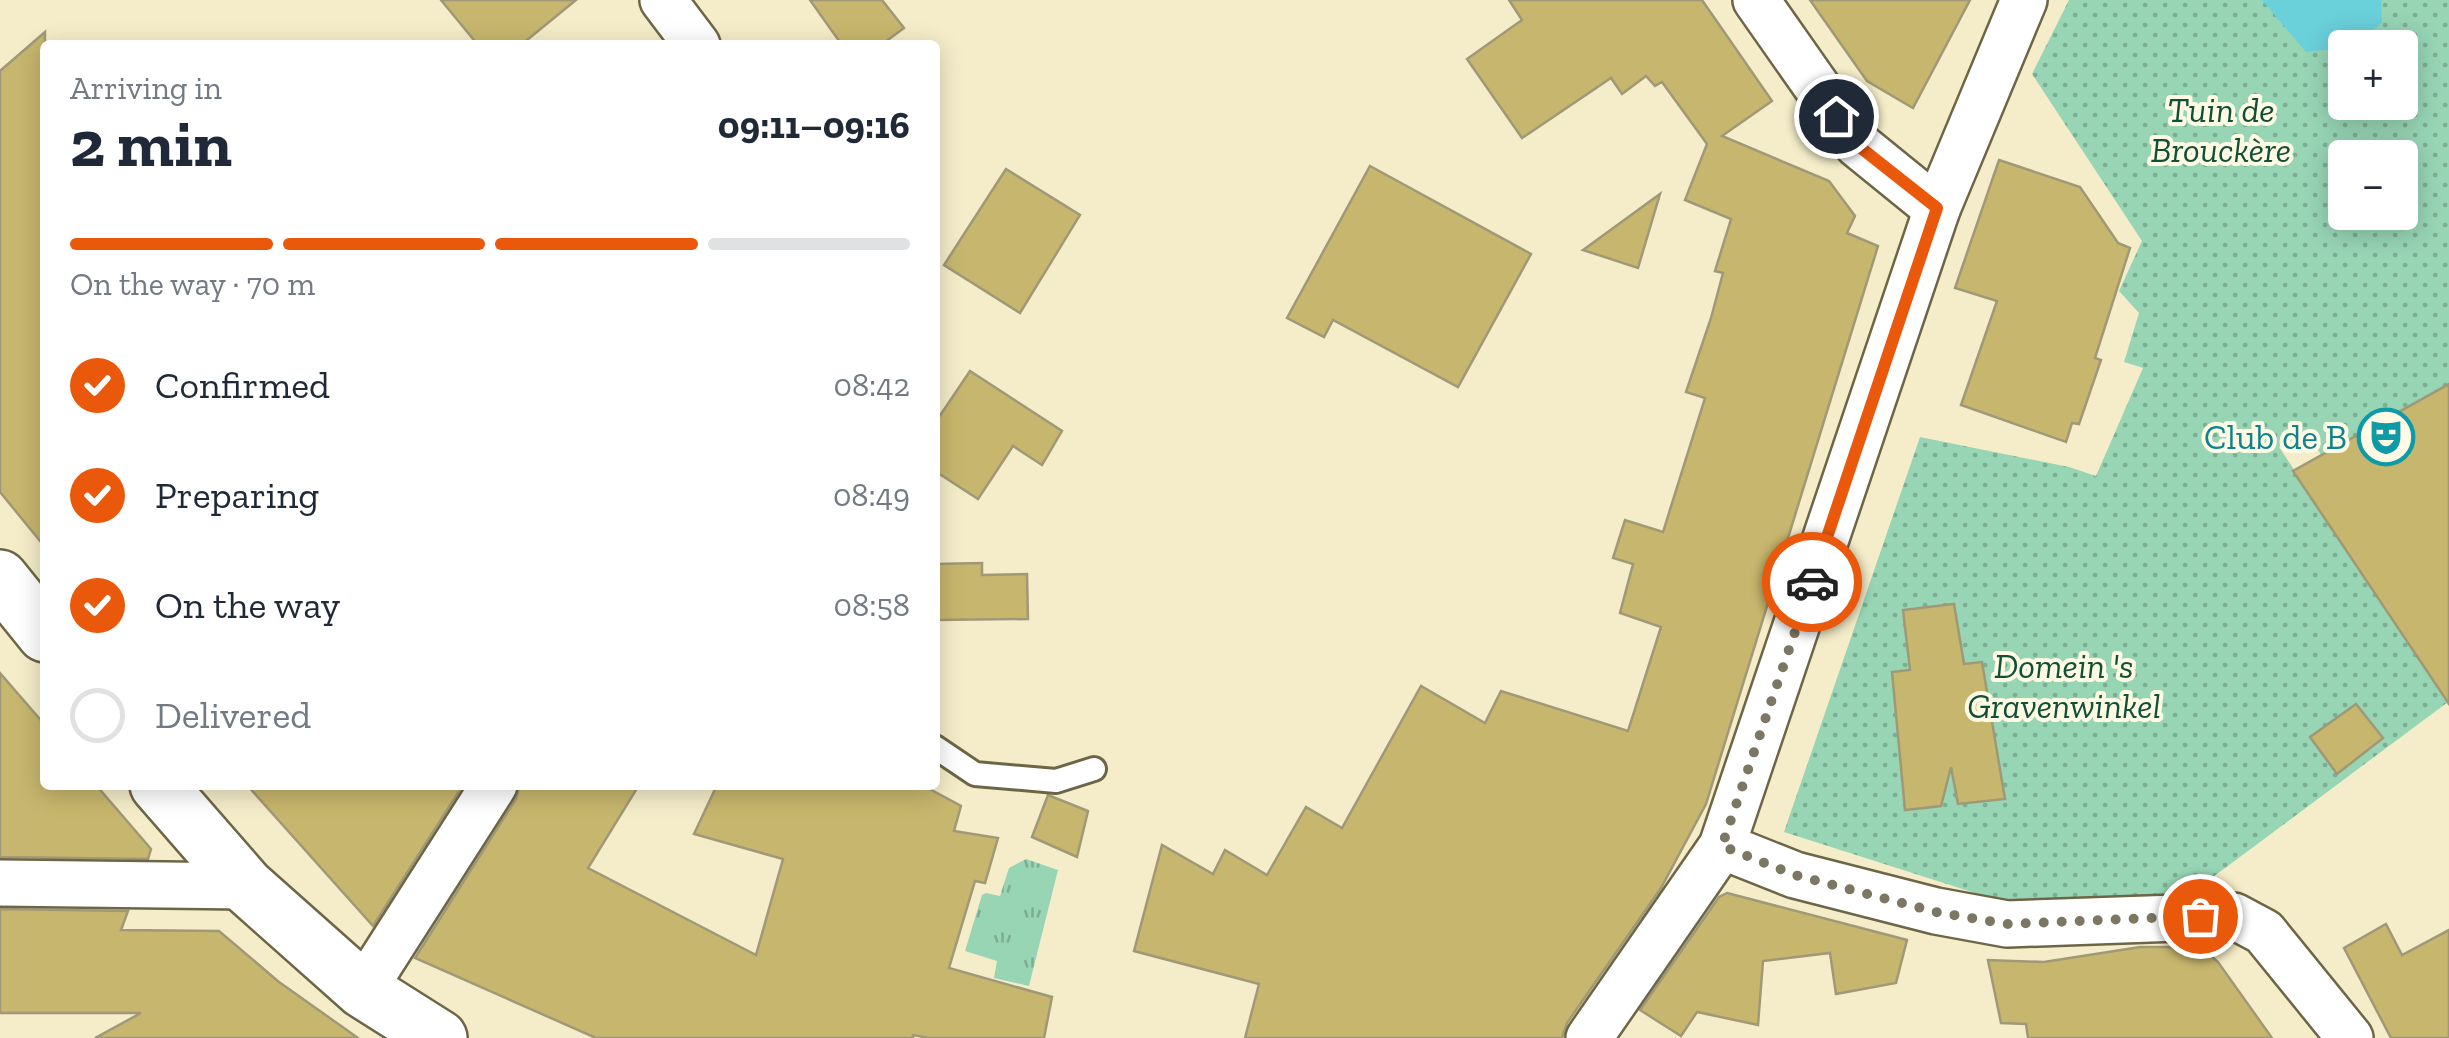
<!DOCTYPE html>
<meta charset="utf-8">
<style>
:root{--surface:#fff;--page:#f2f2f3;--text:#1f2937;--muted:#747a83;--line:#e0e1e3;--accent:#ea580c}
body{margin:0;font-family:"Zilla Slab",serif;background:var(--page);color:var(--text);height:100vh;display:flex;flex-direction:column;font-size:38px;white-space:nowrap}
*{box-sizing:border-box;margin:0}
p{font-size:32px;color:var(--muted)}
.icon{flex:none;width:55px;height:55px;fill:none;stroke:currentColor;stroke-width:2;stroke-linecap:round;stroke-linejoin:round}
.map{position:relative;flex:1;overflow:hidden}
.details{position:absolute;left:40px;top:40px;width:900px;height:750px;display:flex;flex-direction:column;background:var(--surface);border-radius:10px;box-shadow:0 5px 25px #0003}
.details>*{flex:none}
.controls{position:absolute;left:2328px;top:30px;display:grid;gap:20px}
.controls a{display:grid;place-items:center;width:90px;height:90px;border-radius:10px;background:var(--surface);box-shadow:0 5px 25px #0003;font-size:50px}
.pin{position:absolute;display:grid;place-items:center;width:85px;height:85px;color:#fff;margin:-42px;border:5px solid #fff;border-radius:50%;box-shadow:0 2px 10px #0007}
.courier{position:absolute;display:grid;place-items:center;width:100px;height:100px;margin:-50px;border:8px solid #ea580c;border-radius:50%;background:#fff;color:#222;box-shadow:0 2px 12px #0007}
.overview em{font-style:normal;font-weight:800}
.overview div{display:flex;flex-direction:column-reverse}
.overview{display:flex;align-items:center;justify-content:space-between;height:170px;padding:0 30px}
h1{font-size:65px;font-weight:800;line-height:75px}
.bar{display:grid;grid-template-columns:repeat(4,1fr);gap:15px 10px;align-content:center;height:120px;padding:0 30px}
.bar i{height:12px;border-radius:8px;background:var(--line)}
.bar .current{background:var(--accent)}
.bar p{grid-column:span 4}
ol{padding:0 30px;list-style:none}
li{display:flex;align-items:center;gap:30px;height:110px}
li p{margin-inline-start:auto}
li .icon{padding:10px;border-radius:50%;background:var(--accent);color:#fff;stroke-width:4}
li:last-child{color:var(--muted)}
li i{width:55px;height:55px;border:5px solid var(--line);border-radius:50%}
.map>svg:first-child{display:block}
</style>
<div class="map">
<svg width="2449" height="1038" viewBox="0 0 2449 1038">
<defs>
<pattern id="grass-tufts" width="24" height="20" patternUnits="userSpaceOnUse" patternTransform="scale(2.5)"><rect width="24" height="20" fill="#97d5b5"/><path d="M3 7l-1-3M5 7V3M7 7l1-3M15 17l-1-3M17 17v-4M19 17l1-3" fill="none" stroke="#7cae93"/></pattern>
<pattern id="park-dots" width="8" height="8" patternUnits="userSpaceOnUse" patternTransform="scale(2.5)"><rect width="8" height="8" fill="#97d5b5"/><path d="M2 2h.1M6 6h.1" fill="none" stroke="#7cae93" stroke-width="1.8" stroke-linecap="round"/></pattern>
</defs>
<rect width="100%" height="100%" fill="#f5edc9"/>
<path fill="url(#grass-tufts)" d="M 1026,859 L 1058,870 L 1029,986 L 994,978 L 997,961 L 965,951 L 982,895 L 986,893 L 1000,896 L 1009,868 Z"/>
<path fill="url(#park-dots)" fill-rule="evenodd" d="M 2069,0 L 2449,0 L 2449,384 L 2321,455 L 2308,432 L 2279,447 L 2448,702 L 2213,877 L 2224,902 L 2209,896 L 1997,900 L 1784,832 L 1920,437 L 2069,467 L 2096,476 L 2143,368 L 2124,362 L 2139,313 L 2119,291 L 2142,241 L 2032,74 ZM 2345,48 L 2400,48 L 2400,102 L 2345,102 ZM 2345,158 L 2400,158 L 2400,212 L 2345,212 Z"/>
<path fill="#6ad0da" d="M 2262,0 L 2381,0 L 2382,23 L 2353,47 L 2306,52 Z"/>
<g fill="#c7b66d" stroke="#a09977" stroke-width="2.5">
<path d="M 441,0 L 576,0 L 521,45 L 478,45 Z"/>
<path d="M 810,0 L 882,0 L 904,28 L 881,45 L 842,45 Z"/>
<path d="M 1509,0 L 1702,0 L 1772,101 L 1722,136 L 1829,181 L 1855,216 L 1847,233 L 1878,246 L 1706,804 L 1661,888 L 1567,1023 L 1562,1038 L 1245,1038 L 1259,984 L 1134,951 L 1162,845 L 1213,874 L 1225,850 L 1267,875 L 1306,807 L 1342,828 L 1421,686 L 1485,723 L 1501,691 L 1628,731 L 1661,627 L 1620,613 L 1633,564 L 1613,558 L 1625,520 L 1663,532 L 1705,398 L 1686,392 L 1711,318 L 1723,273 L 1715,271 L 1731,219 L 1685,200 L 1707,144 L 1662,82 L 1655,86 L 1646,76 L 1622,94 L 1611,78 L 1522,138 L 1467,59 L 1522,20 Z"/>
<path d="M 1810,0 L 1970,0 L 1913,108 L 1867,81 Z"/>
<path d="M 45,32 L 45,547 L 0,492 L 0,71 Z"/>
<path d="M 1999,160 L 2080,187 L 2118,243 L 2130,248 L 2095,358 L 2101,360 L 2079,424 L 2072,423 L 2066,442 L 1961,405 L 1997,301 L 1955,288 Z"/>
<path d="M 1370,166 L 1531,254 L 1458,387 L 1333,320 L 1324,337 L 1287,318 Z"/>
<path d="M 1006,169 L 1080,215 L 1020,313 L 944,265 Z"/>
<path d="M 1660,194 L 1638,268 L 1583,250 Z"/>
<path d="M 970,371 L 1062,431 L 1042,465 L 1013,446 L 978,499 L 935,471 L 935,423 Z"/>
<path d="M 2449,384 L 2449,704 L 2293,471 Z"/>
<path d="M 982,563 L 982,575 L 1027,574 L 1028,619 L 935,620 L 935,564 Z"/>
<path d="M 1954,604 L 1964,664 L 1982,662 L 2005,799 L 1958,804 L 1951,767 L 1941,806 L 1905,810 L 1892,672 L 1910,670 L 1903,610 Z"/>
<path d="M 0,673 L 45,725 L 45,785 L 96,785 L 151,849 L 148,859 L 0,857 Z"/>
<path d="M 2356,704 L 2383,738 L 2337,774 L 2310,737 Z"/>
<path d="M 247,785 L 463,785 L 373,926 Z"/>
<path d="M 520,785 L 639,785 L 588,868 L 756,955 L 783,859 L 694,834 L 717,785 L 922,785 L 961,806 L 954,831 L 998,838 L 985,883 L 975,881 L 949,968 L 1052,997 L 1044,1038 L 928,1038 L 913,1035 L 913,1038 L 596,1038 L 415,958 L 516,799 Z"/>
<path d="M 1048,795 L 1088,811 L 1077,857 L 1032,837 Z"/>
<path d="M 1727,893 L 1907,940 L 1896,983 L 1836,994 L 1830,953 L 1763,961 L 1758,1025 L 1697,1012 L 1681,1036 L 1640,1010 L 1719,897 Z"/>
<path d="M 0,909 L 128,911 L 121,930 L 219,931 L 279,982 L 358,1038 L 95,1038 L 141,1013 L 0,1013 Z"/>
<path d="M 2386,924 L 2402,955 L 2449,930 L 2449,1038 L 2391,1038 L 2344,948 Z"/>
<path d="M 2140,947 L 2201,947 L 2218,962 L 2272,1038 L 2028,1038 L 2026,1024 L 2001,1023 L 1988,960 L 2044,962 Z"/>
</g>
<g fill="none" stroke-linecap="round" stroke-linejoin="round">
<g stroke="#6d6646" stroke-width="28">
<path id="lane" d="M 935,747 L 975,774 L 1056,781 L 1094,769"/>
</g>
<g stroke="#6d6646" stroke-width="50">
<g id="street">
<path d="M 663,0 L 697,45"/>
<path d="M 1756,0 L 1857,144 L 1937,209"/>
<path d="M 1722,846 L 1795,875 L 1936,911 L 2007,924 L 2234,916 L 2264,932 L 2350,1038"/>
<path d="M 0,883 L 246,886"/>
<path d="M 363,990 L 494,785"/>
<path d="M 1589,1038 L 1722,846 L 1937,209 L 2024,0"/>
</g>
</g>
<g stroke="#6d6646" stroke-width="60">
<g id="secondary">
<path d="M 0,578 L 45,634"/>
<path d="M 158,785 L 246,886 L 363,990 L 439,1038"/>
</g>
</g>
<use href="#lane" stroke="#fff" stroke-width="22"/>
<use href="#street" stroke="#fff" stroke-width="45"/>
<use href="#secondary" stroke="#fff" stroke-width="55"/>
</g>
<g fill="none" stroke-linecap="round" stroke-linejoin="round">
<path stroke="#7c7762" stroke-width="10" stroke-dasharray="0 18" d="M 1812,582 L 1722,846 L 1795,875 L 1936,912 L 2007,924 L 2200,916"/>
<path stroke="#ea580c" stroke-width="12" d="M 1812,582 L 1937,208 L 1856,144 L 1836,116"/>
</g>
<defs>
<g id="theatre-ring" transform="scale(2.875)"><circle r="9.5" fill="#fffae4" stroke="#0f9aa8" stroke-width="1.5"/><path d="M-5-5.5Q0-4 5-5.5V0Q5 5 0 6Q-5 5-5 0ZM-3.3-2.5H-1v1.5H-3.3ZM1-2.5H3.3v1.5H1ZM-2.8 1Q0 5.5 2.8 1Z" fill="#0f9aa8"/></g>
</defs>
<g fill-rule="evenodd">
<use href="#theatre-ring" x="2386" y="437"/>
</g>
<g text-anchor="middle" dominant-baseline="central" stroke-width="8" stroke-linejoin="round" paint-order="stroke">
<g font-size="35" font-style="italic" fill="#115037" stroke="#fffae4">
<text x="2221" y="110">Tuin de<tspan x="2221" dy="40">Brouckère</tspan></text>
<text x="2064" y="666">Domein 's<tspan x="2064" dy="40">Gravenwinkel</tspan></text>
</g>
<g font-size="35" fill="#0d838f" stroke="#fffae4" text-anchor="end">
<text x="2347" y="437">Club de B</text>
</g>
</g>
</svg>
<div class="controls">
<a>+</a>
<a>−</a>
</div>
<div class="pin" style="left:2200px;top:916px;background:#ea580c"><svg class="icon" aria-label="bag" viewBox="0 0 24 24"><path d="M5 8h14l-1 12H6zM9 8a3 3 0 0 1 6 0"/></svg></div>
<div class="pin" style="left:1836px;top:116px;background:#1f2937"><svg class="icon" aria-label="home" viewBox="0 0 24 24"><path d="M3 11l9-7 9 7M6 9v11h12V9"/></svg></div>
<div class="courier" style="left:1812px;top:582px"><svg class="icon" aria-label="car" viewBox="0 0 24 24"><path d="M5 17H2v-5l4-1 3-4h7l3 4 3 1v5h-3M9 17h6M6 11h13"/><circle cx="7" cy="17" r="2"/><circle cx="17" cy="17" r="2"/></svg></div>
<section class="details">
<div class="overview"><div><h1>2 min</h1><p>Arriving in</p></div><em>09:11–09:16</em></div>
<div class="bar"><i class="current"></i><i class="current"></i><i class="current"></i><i></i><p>On the way · 70 m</p></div>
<ol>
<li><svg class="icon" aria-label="check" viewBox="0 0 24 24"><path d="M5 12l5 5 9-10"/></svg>Confirmed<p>08:42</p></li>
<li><svg class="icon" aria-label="check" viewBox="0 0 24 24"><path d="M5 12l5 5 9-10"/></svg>Preparing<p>08:49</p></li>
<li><svg class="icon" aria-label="check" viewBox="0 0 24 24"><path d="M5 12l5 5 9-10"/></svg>On the way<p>08:58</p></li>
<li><i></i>Delivered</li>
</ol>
</section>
</div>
